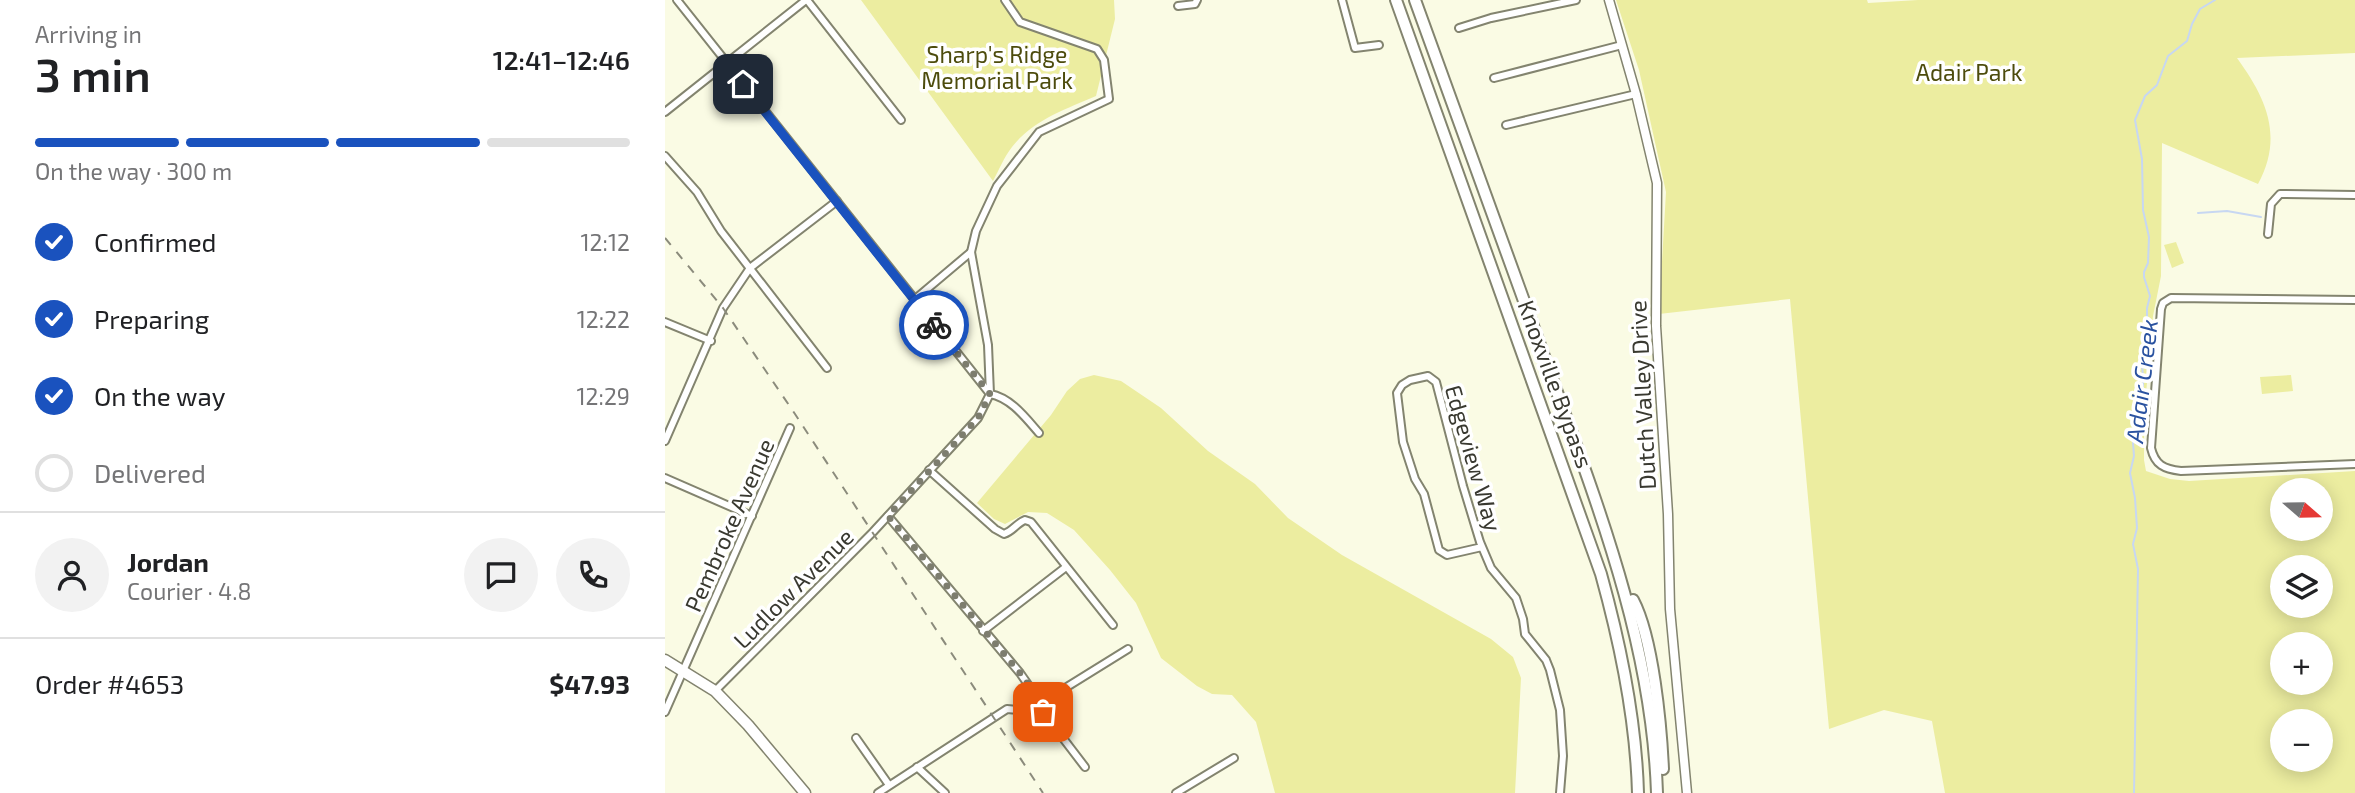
<!DOCTYPE html>
<meta charset="utf-8">
<style>
:root{--surface:#fff;--page:#f2f2f2;--text:#202124;--muted:#757577;--line:#e0e0e0;--accent:#1a52be}
body{margin:0;font-family:"Exo 2",sans-serif;background:var(--page);color:var(--text);height:100vh;display:flex;flex-direction:column;font-size:26px;white-space:nowrap}
*{box-sizing:border-box;margin:0}
p{font-size:23px;color:var(--muted)}
.icon{flex:none;width:38px;height:38px;fill:none;stroke:currentColor;stroke-width:2;stroke-linecap:round;stroke-linejoin:round}
.map{position:relative;flex:1;overflow:hidden}
.drawer{display:flex;flex-direction:column;background:var(--surface);width:665px}
.drawer>*{flex:none}
.needle{width:46px;rotate:110deg}
.tools{position:absolute;left:1605px;top:478px;display:grid;gap:14px}
.tools a{display:grid;place-items:center;width:63px;height:63px;border-radius:50%;background:var(--surface);box-shadow:0 4px 18px #0003;font-size:35px}
.pin{position:absolute;display:grid;place-items:center;width:60px;height:60px;color:#fff;margin:-30px;border-radius:14px;box-shadow:0 4px 10px #0006}
.courier{position:absolute;display:grid;place-items:center;width:70px;height:70px;margin:-35px;border:5px solid #1a52be;border-radius:50%;background:#fff;color:#222;box-shadow:0 2px 9px #0007}
.head em{font-style:normal;font-weight:600}
.head div{display:flex;flex-direction:column-reverse}
.head{display:flex;align-items:center;justify-content:space-between;height:119px;padding:0 35px}
h1{font-size:46px;font-weight:600;line-height:52px}
.bar{display:grid;grid-template-columns:repeat(4,1fr);gap:10px 7px;align-content:center;height:84px;padding:0 35px}
.bar i{height:9px;border-radius:5px;background:var(--line)}
.bar .active{background:var(--accent)}
.bar p{grid-column:span 4}
.line{display:flex;align-items:center;gap:18px;padding:0 35px;border-top:2px solid var(--line)}
.line div{flex:1}
.round{display:grid;place-items:center;flex:none;width:74px;height:74px;border-radius:37px;background:var(--page)}
ol{padding:0 35px;list-style:none}
li{display:flex;align-items:center;gap:21px;height:77px}
li p{margin-inline-start:auto}
li .icon{padding:7px;border-radius:50%;background:var(--accent);color:#fff;stroke-width:4}
li:last-child{color:var(--muted)}
li i{width:38px;height:38px;border:4px solid var(--line);border-radius:50%}
main{display:flex;flex:1;min-height:0}
.map>svg:first-child{display:block}
</style>
<main>
<section class="drawer">
<div class="head"><div><h1>3 min</h1><p>Arriving in</p></div><em>12:41–12:46</em></div>
<div class="bar"><i class="active"></i><i class="active"></i><i class="active"></i><i></i><p>On the way · 300 m</p></div>
<ol>
<li><svg class="icon" aria-label="check" viewBox="0 0 24 24"><path d="M5 12l5 5 9-10"/></svg>Confirmed<p>12:12</p></li>
<li><svg class="icon" aria-label="check" viewBox="0 0 24 24"><path d="M5 12l5 5 9-10"/></svg>Preparing<p>12:22</p></li>
<li><svg class="icon" aria-label="check" viewBox="0 0 24 24"><path d="M5 12l5 5 9-10"/></svg>On the way<p>12:29</p></li>
<li><i></i>Delivered</li>
</ol>
<div class="line" style="height:126px"><a class="round"><svg class="icon" aria-label="person" viewBox="0 0 24 24"><circle cx="12" cy="8" r="4"/><path d="M4 21q1-7 8-7t8 7"/></svg></a><div><b>Jordan</b><p>Courier · 4.8</p></div><a class="round"><svg class="icon" aria-label="chat" viewBox="0 0 24 24"><path d="M4 5h16v11H9l-5 4z"/></svg></a><a class="round"><svg class="icon" aria-label="phone" viewBox="0 0 24 24"><path d="M5 4h4l2 5-3 2q2 4 5 5l2-3 5 2v4C11 20 4 13 5 4z"/></svg></a></div>
<div class="line" style="height:91px"><div>Order #4653</div><b>$47.93</b></div>
</section>
<div class="map">
<svg width="1690" height="793" viewBox="0 0 1690 793">
<rect width="100%" height="100%" fill="#fafbe4"/>
<g fill="#eceda0" fill-rule="evenodd">
<path d="M 196,0 L 449,0 L 450,19 L 431,96 C 401,109 368,120 347,147 C 339,157 334,170 328,181 Z"/>
<path d="M 951,0 L 1202,0 L 1203,3 L 1253,0 L 1690,0 L 1690,53 L 1572,58 C 1601,98 1619,136 1593,184 L 1497,143 L 1496,276 L 1488,316 L 1479,416 L 1479,460 L 1481,471 L 1505,479 L 1524,481 L 1690,471 L 1690,793 L 1280,793 L 1267,721 L 1219,710 L 1164,729 L 1125,299 L 994,314 L 1001,192 L 974,70 ZM 1617,490 L 1656,490 L 1656,528 L 1617,528 ZM 1617,567 L 1656,567 L 1656,606 L 1617,606 ZM 1617,644 L 1656,644 L 1656,682 L 1617,682 ZM 1617,721 L 1656,721 L 1656,760 L 1617,760 Z"/>
<path d="M 1511,242 L 1519,263 L 1507,268 L 1499,245 Z"/>
<path d="M 429,375 L 456,381 L 496,408 L 543,451 L 590,484 L 623,518 L 677,555 L 826,639 L 848,657 L 856,678 L 850,793 L 610,793 L 591,722 L 567,695 L 547,694 L 532,686 L 496,658 L 471,603 L 445,570 L 409,530 L 382,513 L 363,512 L 340,524 L 329,519 L 312,503 L 386,415 L 402,391 L 415,379 Z"/>
<path d="M 1626,375 L 1628,391 L 1597,394 L 1595,377 Z"/>
</g>
<g fill="none" stroke-linecap="round" stroke-linejoin="round">
<g stroke="#c7d7f2" stroke-width="2">
<path d="M 1533,213 L 1562,211 L 1596,217"/>
<path d="M 1469,793 L 1473,569 L 1468,544 L 1472,528 L 1470,498 L 1465,473 L 1469,456 L 1468,443 L 1472,432 L 1474,405 L 1478,385 L 1477,354 L 1482,339 L 1482,308 L 1485,296 L 1479,277 L 1479,272 L 1483,263 L 1484,237 L 1478,210 L 1477,159 L 1470,120 L 1480,96 L 1492,85 L 1503,56 L 1522,41 L 1527,24 L 1535,9 L 1550,0"/>
</g>
<g stroke="#83846f" stroke-width="10">
<g id="minor">
<path d="M 12,0 L 325,394 C 346,398 360,417 374,433"/>
<path d="M 142,0 L 236,120"/>
<path d="M 677,0 L 690,48 L 714,45"/>
<path d="M 513,6 L 530,4 L 532,0"/>
<path d="M 794,28 L 826,18 L 911,0"/>
<path d="M 829,78 L 957,45"/>
<path d="M 0,112 L 141,0"/>
<path d="M 841,125 L 971,94"/>
<path d="M 0,156 L 32,192 L 56,231 L 162,368"/>
<path d="M 1603,234 L 1606,204 L 1615,194 L 1690,195"/>
<path d="M 249,300 L 306,252"/>
<path d="M 1690,300 L 1506,298 L 1498,303 L 1496,309 L 1486,448 C 1490,465 1499,469 1516,471 L 1690,464"/>
<path d="M 0,322 L 46,341"/>
<path d="M 0,441 L 58,308 L 85,268 L 172,201"/>
<path d="M 264,470 L 330,529 L 339,534 C 348,531 352,523 360,520 L 366,522 L 448,625"/>
<path d="M 0,478 L 87,516"/>
<path d="M 223,516 L 355,673 L 376,703 L 378,712 L 420,767"/>
<path d="M 817,547 L 782,555 L 774,550 L 759,494 L 750,479 L 738,442 L 732,393 L 737,385 L 745,380 L 763,376 L 771,382 L 798,486 L 815,542 L 826,568 L 851,598 L 858,619 L 860,634 L 881,660 L 885,670 L 895,710 L 898,756 L 895,793"/>
<path d="M 318,631 L 401,567"/>
<path d="M 50,691 L 208,532 L 313,418 L 325,394 L 323,345 L 306,252 L 311,231 L 332,186 L 374,132 L 444,99 L 439,60 L 432,49 L 355,22 L 340,0"/>
<path d="M 376,703 L 463,649"/>
<path d="M 0,712 L 125,428"/>
<path d="M 191,738 L 224,785"/>
<path d="M 252,767 L 280,793"/>
<path d="M 213,793 L 342,709 L 378,712"/>
<path d="M 511,793 L 569,758"/>
</g>
</g>
<g stroke="#83846f" stroke-width="11">
<path id="tertiary" d="M 944,0 L 971,94 L 992,183 L 991,326 L 1003,514 L 1005,609 L 1022,793"/>
</g>
<g stroke="#83846f" stroke-width="13">
<path id="primary" d="M 0,660 L 50,691 L 83,725 L 140,793"/>
</g>
<g stroke="#83846f" stroke-width="14">
<g id="motorway">
<path d="M 731,0 L 936,574 C 956,646 971,719 973,793"/>
<path d="M 750,0 C 794,119 837,239 880,359 C 931,501 987,640 992,793"/>
<path d="M 968,600 C 988,638 996,725 998,769"/>
</g>
</g>
<use href="#minor" stroke="#fff" stroke-width="6"/>
<use href="#tertiary" stroke="#fff" stroke-width="8"/>
<use href="#primary" stroke="#fff" stroke-width="10"/>
<use href="#motorway" stroke="#fff" stroke-width="10"/>
<path stroke="#8b8b7c" stroke-width="2" stroke-dasharray="9 9" stroke-linecap="butt" d="M 0,238 L 58,308 L 130,414 L 378,793"/>
</g>
<g fill="none" stroke-linecap="round" stroke-linejoin="round">
<path stroke="#7d7d6f" stroke-width="7" stroke-dasharray="0 12.6" d="M 269,325 L 325,394 L 313,418 L 223,516 L 355,673 L 376,703 L 378,712"/>
<path stroke="#1a52be" stroke-width="9" d="M 78,84 L 269,325"/>
</g>
<g text-anchor="middle" dominant-baseline="central" stroke-width="7" stroke-linejoin="round" paint-order="stroke">
<g font-size="23" fill="#4d4c0d" stroke="#fff">
<text x="332" y="54">Sharp's Ridge<tspan x="332" dy="26">Memorial Park</tspan></text>
<text x="1304" y="72">Adair Park</text>
</g>
<g font-size="23" fill="#393930" stroke="#fff">
<text transform="translate(891 384) rotate(70)">Knoxville Bypass</text>
<text transform="translate(977 395) rotate(-93)">Dutch Valley Drive</text>
<text transform="translate(809 458) rotate(74)">Edgeview Way</text>
<text transform="translate(64 525) rotate(-66)">Pembroke Avenue</text>
<text transform="translate(128 588) rotate(-45)">Ludlow Avenue</text>
</g>
<g font-size="24" font-style="italic" fill="#2a52a0" stroke="#fff">
<text transform="translate(1476 381) rotate(-83)">Adair Creek</text>
</g>
</g>
</svg>
<div class="tools">
<a><svg class="needle" viewBox="-14 -14 28 28"><path d="M0-13l5 13h-10z" fill="#e53935"/><path d="M0 13l5-13h-10z" fill="#757577"/></svg></a>
<a><svg class="icon" aria-label="layers" viewBox="0 0 24 24"><path d="M12 4l9 5-9 5-9-5zM3 14l9 5 9-5"/></svg></a>
<a>+</a>
<a>−</a>
</div>
<div class="pin" style="left:378px;top:712px;background:#ea580c"><svg class="icon" aria-label="bag" viewBox="0 0 24 24"><path d="M5 8h14l-1 12H6zM9 8a3 3 0 0 1 6 0"/></svg></div>
<div class="pin" style="left:78px;top:84px;background:#1f2937"><svg class="icon" aria-label="home" viewBox="0 0 24 24"><path d="M3 11l9-7 9 7M6 9v11h12V9"/></svg></div>
<div class="courier" style="left:269px;top:325px"><svg class="icon" aria-label="bike" viewBox="0 0 24 24"><circle cx="6" cy="16" r="4"/><circle cx="18" cy="16" r="4"/><path d="M6 16l4-8h5l3 8M10 8l3 8H6M13 5h3"/></svg></div>
</div>
</main>
